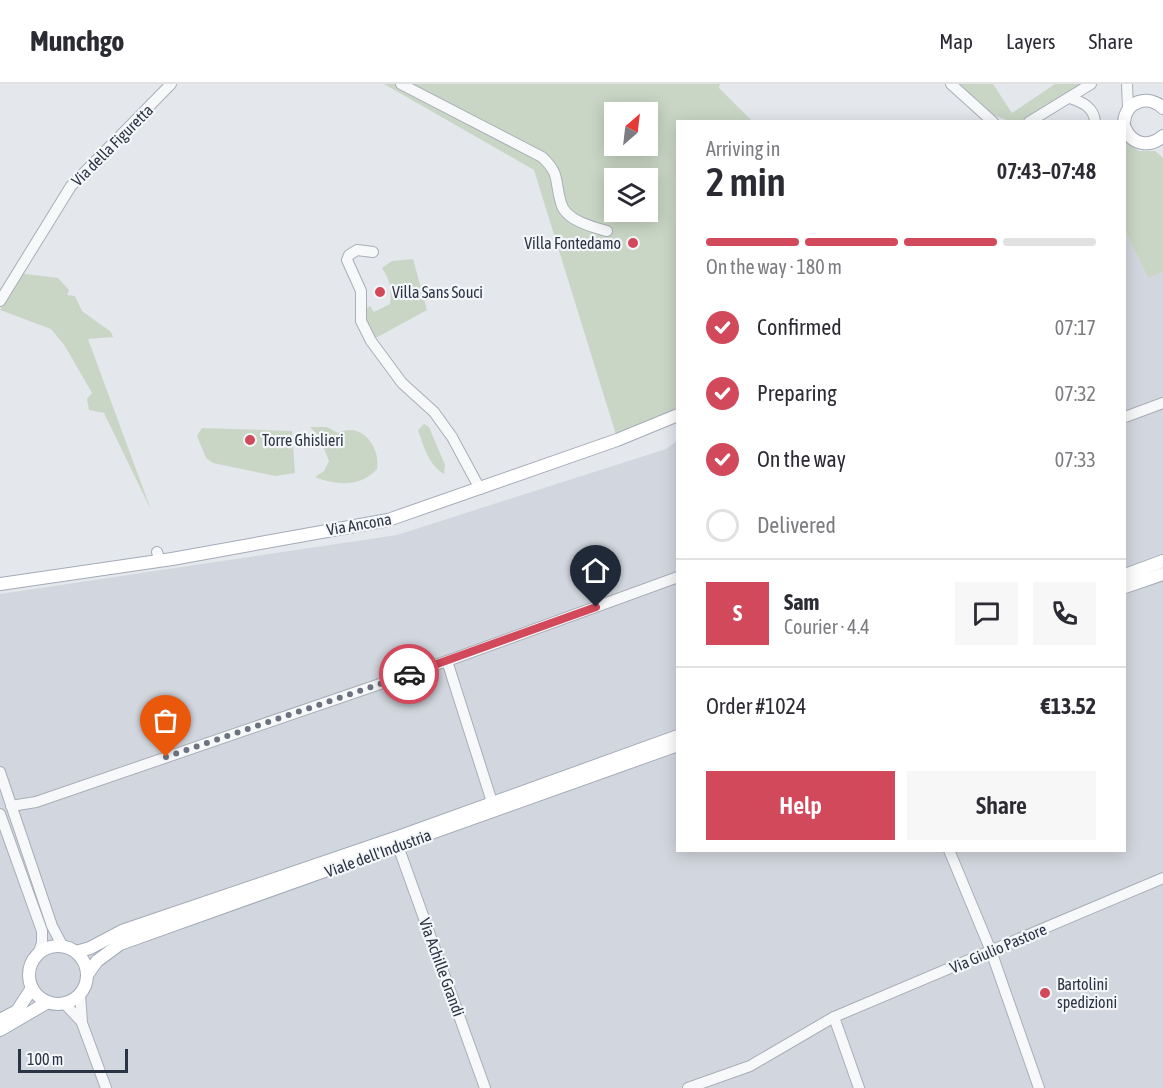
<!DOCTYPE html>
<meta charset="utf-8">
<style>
:root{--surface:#fff;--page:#f7f7f7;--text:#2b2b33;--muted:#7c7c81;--line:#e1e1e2;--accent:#d1495b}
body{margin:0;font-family:"Asap Condensed",sans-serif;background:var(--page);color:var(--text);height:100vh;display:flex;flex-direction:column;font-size:22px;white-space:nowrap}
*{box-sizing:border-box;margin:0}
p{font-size:20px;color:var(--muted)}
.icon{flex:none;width:33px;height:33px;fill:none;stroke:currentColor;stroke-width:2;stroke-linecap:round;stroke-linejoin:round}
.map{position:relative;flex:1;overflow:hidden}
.side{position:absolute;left:676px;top:36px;width:450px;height:732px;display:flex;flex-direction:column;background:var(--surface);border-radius:0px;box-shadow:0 3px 15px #0003}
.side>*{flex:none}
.needle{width:39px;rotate:28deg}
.controls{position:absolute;left:604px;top:18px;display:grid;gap:12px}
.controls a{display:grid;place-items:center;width:54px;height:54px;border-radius:0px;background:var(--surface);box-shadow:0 3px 15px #0003;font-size:30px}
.scale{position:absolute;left:18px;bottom:15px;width:110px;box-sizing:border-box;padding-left:6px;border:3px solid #2b3445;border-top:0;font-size:16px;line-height:21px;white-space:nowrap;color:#2b3445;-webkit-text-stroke:4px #f4f6f9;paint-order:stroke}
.pin{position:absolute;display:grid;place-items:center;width:51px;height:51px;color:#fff;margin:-62px -26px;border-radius:50% 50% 50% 0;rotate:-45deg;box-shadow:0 0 6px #0007}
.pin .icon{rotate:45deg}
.courier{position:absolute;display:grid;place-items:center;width:60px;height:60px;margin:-30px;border:4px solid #d1495b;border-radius:50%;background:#fff;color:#222;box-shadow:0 2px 8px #0007}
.summary em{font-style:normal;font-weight:600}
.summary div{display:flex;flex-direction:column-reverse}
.summary{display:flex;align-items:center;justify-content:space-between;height:102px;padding:0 30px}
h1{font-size:39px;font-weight:600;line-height:45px}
.bar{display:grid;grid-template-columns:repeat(4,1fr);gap:9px 6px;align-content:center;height:72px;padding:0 30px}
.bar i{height:8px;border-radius:4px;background:var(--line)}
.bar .current{background:var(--accent)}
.bar p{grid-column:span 4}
.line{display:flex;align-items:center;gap:15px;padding:0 30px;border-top:2px solid var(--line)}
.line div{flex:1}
.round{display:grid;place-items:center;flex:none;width:63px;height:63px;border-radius:0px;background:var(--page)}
ol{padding:0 30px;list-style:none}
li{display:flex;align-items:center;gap:18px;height:66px}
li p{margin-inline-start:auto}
li .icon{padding:6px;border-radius:50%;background:var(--accent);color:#fff;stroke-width:4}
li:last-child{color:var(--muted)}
li i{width:33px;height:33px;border:3px solid var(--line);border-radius:50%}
.action{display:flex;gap:12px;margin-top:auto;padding:12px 30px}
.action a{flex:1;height:69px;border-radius:0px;background:var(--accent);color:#fff;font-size:24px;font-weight:600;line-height:69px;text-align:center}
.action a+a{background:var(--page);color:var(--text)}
header{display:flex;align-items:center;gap:36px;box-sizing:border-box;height:84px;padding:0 30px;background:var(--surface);border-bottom:2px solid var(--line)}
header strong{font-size:28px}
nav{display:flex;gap:33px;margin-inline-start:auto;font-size:21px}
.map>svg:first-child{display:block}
</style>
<header>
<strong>Munchgo</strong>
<nav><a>Map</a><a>Layers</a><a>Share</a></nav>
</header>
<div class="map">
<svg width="1163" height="1004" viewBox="0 0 1163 1004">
<rect width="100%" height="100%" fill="#e4e7ec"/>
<path fill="#d2d6de" d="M 1125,146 L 1148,194 L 1163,188 L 1163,1004 L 0,1004 L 0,510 L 397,451 L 666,365 L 678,356 L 678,766 L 1125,766 Z"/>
<g fill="#c9d6c5" fill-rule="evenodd">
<path d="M 384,0 L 720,0 L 719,4 L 752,37 L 678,38 L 678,323 L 617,354 L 534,86 ZM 615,28 L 648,28 L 648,62 L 615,62 ZM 615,94 L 648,94 L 648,128 L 615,128 Z"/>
<path d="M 959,0 L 993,0 L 1012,29 L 1055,0 L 1084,0 L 1022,37 C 993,39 979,18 959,0 Z"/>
<path d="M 1125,58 L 1139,67 L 1155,67 L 1163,74 L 1163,188 L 1148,194 L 1125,146 Z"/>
<path d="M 413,175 L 427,226 L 374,255 L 365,240 L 365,225 L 370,222 L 374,228 L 390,220 C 392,205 390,196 382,184 L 392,177 Z"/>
<path d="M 18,189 L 58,194 L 69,206 L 67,211 L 75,212 L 82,227 L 111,248 L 113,253 L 88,255 L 151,426 L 104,329 L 89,326 L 87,315 L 92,309 L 65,262 L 51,245 L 0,226 Z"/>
<path d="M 424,340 L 429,343 L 445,381 L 444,390 C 428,380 424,363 418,346 Z"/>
<path d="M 310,343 L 327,343 L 338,349 C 361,337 381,363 377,385 C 361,403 337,402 315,393 L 324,387 L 329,377 L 319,352 Z"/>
<path d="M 202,344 L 292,347 L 295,389 L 275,392 L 213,379 L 206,374 L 197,352 Z"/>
</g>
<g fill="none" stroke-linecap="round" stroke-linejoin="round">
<g stroke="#a9aeb7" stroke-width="12">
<g id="minor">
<path d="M 401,0 L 542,73 C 561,91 554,96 561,119 C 565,136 592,143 607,147"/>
<path d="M 951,0 L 993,38"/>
<path d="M 1127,0 L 1128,25"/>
<path d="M 1070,14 C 1082,18 1094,23 1095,38"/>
<path d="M 1029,38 L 1091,0"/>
<path d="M 373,168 L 357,166 L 349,171 L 347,176 L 361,207 L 361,237 L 371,257 L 402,299 L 434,328 L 452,353 L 480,405"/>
<path d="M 0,217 L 71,102 L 171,0"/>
<path d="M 1125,333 L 1163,319"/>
<path d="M 157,468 L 160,477"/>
<path d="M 447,577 L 492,718"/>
<path d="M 0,688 L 52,842 L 63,863"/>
<path d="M 11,722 L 36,718 L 447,577 L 678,493"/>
<path d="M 0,730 L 42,847 L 42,859 L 38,870"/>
<path d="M 398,762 L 485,1004"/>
<path d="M 949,766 L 991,867 L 1039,1004"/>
<path d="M 80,910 L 82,939 L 106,1004"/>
<path d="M 64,919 L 80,936"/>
<path d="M 834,933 L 859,1004"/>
<path d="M 688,1004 L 750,982 L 834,933 L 1163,794"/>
</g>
</g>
<g stroke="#a3abb8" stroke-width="14">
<g id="major">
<path d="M 1124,38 C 1126,17 1148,10 1163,24"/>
<path d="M 1125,44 C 1132,61 1150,64 1163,52"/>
<path d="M 1125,491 L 1163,477"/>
<path d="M 0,500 L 172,475 L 388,436 L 617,356 L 678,331"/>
<path d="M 1125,503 L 1163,490"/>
<circle cx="58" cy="891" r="29"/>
<path d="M 76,868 L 90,864 L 122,847 L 401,752 L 678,652"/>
<path d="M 87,891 L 97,877 L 120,860 L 678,661"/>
<path d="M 0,936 L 17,927 L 32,904"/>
<path d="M 0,946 L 48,918"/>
</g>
</g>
<use href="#minor" stroke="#f7f8fa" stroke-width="10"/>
<use href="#major" stroke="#fff" stroke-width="12"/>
</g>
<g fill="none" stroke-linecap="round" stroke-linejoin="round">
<path stroke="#6c737f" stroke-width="6" stroke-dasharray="0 10.8" d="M 166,673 L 409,590"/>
<path stroke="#d1495b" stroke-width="8" d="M 409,590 L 596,523"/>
</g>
<g fill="#d1495b" stroke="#f4f6f9" stroke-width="2">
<circle cx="633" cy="159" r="6"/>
<circle cx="380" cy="208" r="6"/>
<circle cx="250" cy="356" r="6"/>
<circle cx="1045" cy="909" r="6"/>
</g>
<g text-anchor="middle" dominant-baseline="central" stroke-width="4.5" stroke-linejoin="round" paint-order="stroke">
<g font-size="16" fill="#2b3445" stroke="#f4f6f9">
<text transform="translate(112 61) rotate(-45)">Via della Figuretta</text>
<text transform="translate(359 440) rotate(-10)">Via Ancona</text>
<text transform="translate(378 769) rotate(-20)">Viale dell'Industria</text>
<text transform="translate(998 864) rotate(-23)">Via Giulio Pastore</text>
<text transform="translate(442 883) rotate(70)">Via Achille Grandi</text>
</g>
<g font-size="16" fill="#2b3445" stroke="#f4f6f9" text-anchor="start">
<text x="621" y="159" text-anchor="end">Villa Fontedamo</text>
<text x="392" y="208">Villa Sans Souci</text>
<text x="262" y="356">Torre Ghislieri</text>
<text x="1057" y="900">Bartolini<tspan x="1057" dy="18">spedizioni</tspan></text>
</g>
</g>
</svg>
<div class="controls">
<a><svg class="needle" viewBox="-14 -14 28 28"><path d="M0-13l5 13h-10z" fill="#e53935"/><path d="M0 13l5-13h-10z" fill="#7c7c81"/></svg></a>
<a><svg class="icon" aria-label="layers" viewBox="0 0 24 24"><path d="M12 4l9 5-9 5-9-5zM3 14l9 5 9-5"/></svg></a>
</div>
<div class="scale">100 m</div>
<div class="pin" style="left:166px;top:673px;background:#ea580c"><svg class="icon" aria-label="bag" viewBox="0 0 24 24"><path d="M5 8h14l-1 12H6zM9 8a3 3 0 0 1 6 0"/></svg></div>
<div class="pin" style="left:596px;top:523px;background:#1f2937"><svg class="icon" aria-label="home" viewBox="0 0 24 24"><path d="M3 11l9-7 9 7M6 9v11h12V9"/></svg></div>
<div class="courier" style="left:409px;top:590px"><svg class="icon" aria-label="car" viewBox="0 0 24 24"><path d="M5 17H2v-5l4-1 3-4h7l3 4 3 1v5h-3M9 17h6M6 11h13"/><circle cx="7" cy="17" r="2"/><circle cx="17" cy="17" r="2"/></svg></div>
<section class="side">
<div class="summary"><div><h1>2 min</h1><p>Arriving in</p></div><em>07:43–07:48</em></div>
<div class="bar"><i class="current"></i><i class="current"></i><i class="current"></i><i></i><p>On the way · 180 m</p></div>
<ol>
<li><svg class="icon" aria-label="check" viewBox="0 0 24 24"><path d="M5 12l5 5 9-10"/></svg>Confirmed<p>07:17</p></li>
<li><svg class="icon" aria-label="check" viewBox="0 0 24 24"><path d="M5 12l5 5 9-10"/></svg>Preparing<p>07:32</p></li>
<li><svg class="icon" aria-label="check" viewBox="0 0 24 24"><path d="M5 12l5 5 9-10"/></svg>On the way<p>07:33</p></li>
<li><i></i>Delivered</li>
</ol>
<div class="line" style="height:108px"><b class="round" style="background:var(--accent);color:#fff">S</b><div><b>Sam</b><p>Courier · 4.4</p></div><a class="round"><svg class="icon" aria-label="chat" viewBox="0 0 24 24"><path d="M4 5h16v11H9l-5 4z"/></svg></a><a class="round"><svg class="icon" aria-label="phone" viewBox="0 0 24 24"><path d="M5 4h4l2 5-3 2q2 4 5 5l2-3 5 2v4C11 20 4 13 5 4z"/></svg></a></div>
<div class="line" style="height:78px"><div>Order #1024</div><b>€13.52</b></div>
<div class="action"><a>Help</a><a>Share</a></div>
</section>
</div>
